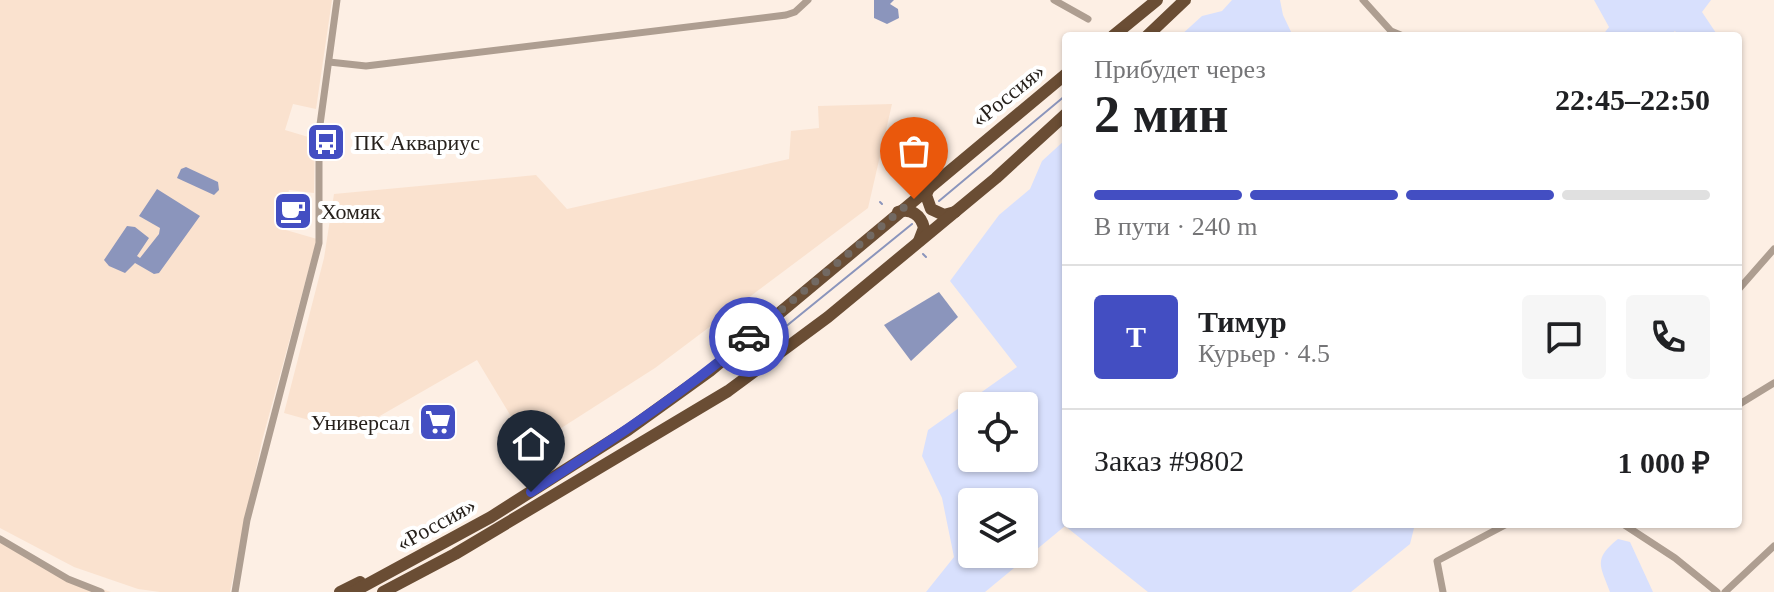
<!DOCTYPE html>
<html lang="ru">
<meta charset="utf-8">
<style>
:root{--surface:#fff;--page:#f6f6f6;--text:#202124;--muted:#757577;--line:#e0e0e0;--accent:#434ec2}
body{margin:0;font-family:Georgia,serif;background:var(--page);color:var(--text);height:100vh;display:flex;flex-direction:column;font-size:30px;white-space:nowrap}
*{box-sizing:border-box;margin:0}
p{font-size:26px;color:var(--muted)}
.icon{flex:none;width:44px;height:44px;fill:none;stroke:currentColor;stroke-width:2;stroke-linecap:round;stroke-linejoin:round}
.map{position:relative;flex:1;overflow:hidden}
.sheet{position:absolute;left:1062px;top:32px;width:680px;height:496px;display:flex;flex-direction:column;background:var(--surface);border-radius:8px;box-shadow:0 2px 6px #0004}
.sheet>*{flex:none}
.tools{position:absolute;left:958px;top:392px;display:grid;gap:16px}
.tools a{display:grid;place-items:center;width:80px;height:80px;border-radius:8px;background:var(--surface);box-shadow:0 2px 6px #0004;font-size:40px}
.pin{position:absolute;display:grid;place-items:center;width:68px;height:68px;color:#fff;margin:-82px -34px;border-radius:50% 50% 50% 0;rotate:-45deg;box-shadow:0 0 8px #0007}
.pin .icon{rotate:45deg}
.courier{position:absolute;display:grid;place-items:center;width:80px;height:80px;margin:-40px;border:6px solid #434ec2;border-radius:50%;background:#fff;color:#222;box-shadow:0 2px 10px #0007}
.head em{font-style:normal;font-weight:700}
.head div{display:flex;flex-direction:column-reverse}
.head{display:flex;align-items:center;justify-content:space-between;height:136px;padding:0 32px}
h1{font-size:52px;font-weight:700;line-height:60px}
.bar{display:grid;grid-template-columns:repeat(4,1fr);gap:12px 8px;align-content:center;height:96px;padding:0 32px}
.bar i{height:10px;border-radius:6px;background:var(--line)}
.bar .active{background:var(--accent)}
.bar p{grid-column:span 4}
.line{display:flex;align-items:center;gap:20px;padding:0 32px;border-top:2px solid var(--line)}
.line div{flex:1}
.round{display:grid;place-items:center;flex:none;width:84px;height:84px;border-radius:8px;background:var(--page)}
.map>svg:first-child{display:block}
</style>
<div class="map">
<svg width="1774" height="592" viewBox="0 0 1774 592">
<rect width="100%" height="100%" fill="#fdefe4"/>
<g fill="#fae2cf">
<path d="M 0,0 L 332,0 L 316,109 L 293,104 L 285,130 L 315,139 L 314,193 L 289,190 L 279,228 L 317,239 L 262,441 L 230,592 L 160,592 L 138,589 L 74,567 L 0,528 Z"/>
<path d="M 892,104 L 868,208 L 655,368 L 530,448 L 477,360 L 352,432 L 284,413 L 324,258 L 334,194 L 536,175 L 567,209 L 789,159 L 791,131 L 819,128 L 818,106 Z"/>
<path d="M 0,540 L 75,580 L 111,592 L 0,592 Z"/>
</g>
<g fill="#d8e0fd" fill-rule="evenodd">
<path d="M 1232,0 L 1280,0 L 1283,15 L 1293,36 L 1180,36 L 1202,16 L 1222,11 Z"/>
<path d="M 1594,0 L 1711,0 L 1702,12 L 1718,36 L 1679,36 L 1675,31 L 1668,36 L 1602,36 L 1609,27 Z"/>
<path d="M 1066,139 L 1066,524 L 1415,524 L 1410,544 L 1351,592 L 1148,592 L 1065,526 L 985,592 L 926,592 L 954,557 L 942,498 L 922,456 L 928,430 L 1017,367 L 950,281 L 999,215 L 1030,189 L 1042,161 ZM 972,406 L 1024,406 L 1024,458 L 972,458 ZM 972,502 L 1024,502 L 1024,554 L 972,554 Z"/>
<path d="M 1618,539 L 1630,542 L 1653,592 L 1610,592 C 1600,565 1593,559 1618,539 Z"/>
</g>
<g fill="#8b95bc">
<path d="M 874,0 L 894,0 L 890,4 L 898,9 L 899,18 L 887,24 L 874,18 Z"/>
<path d="M 186,167 L 218,182 L 219,190 L 214,195 L 177,178 L 181,169 Z"/>
<path d="M 157,189 L 200,216 L 159,273 L 154,274 L 135,263 L 125,273 L 109,266 L 104,260 L 127,226 L 135,227 L 149,238 L 137,256 L 140,258 L 159,234 L 160,228 L 139,216 Z"/>
<path d="M 939,292 L 958,317 L 911,361 L 884,325 Z"/>
</g>
<g fill="none" stroke-linecap="round" stroke-linejoin="round">
<g stroke="#8b95bc" stroke-width="2">
<path d="M 939,201 L 1066,95"/>
<path d="M 880,202 L 882,204"/>
<path d="M 923,254 L 926,257"/>
<path d="M 763,345 L 912,224"/>
</g>
<g stroke="#ae9e91" stroke-width="7">
<path d="M 1054,0 L 1088,19"/>
<path d="M 1363,0 L 1391,31 L 1403,36"/>
<path d="M 329,62 L 366,66 L 786,15 L 795,12 L 808,0"/>
<path d="M 1738,290 L 1774,249"/>
<path d="M 1738,405 L 1774,383"/>
<path d="M 1623,524 L 1675,558 L 1717,592"/>
<path d="M 0,539 L 68,579 L 101,592"/>
<path d="M 235,592 L 247,520 L 319,243 L 319,132 L 337,0"/>
<path d="M 1443,592 L 1437,561 L 1507,524"/>
<path d="M 1725,592 L 1774,546"/>
</g>
<g stroke="#6a4d34" stroke-width="12">
<path d="M 1113,36 L 1157,0"/>
<path d="M 1147,36 L 1185,0"/>
<path d="M 930,185 L 926,195 L 931,209 L 944,215 L 955,212"/>
<path d="M 898,212 C 911,208 921,215 924,228 L 919,241"/>
<path d="M 340,592 L 360,582"/>
<path d="M 353,592 L 491,517 L 628,430 L 710,371 L 1066,74"/>
<path d="M 383,592 L 455,554 L 728,391 L 828,317 L 996,178 L 1066,114"/>
</g>
</g>
<g fill="none" stroke-linecap="round" stroke-linejoin="round">
<path stroke="#726962" stroke-width="8" stroke-dasharray="0 14.4" d="M 749,337 L 914,199"/>
<path stroke="#434ec2" stroke-width="10" d="M 531,492 C 606,444 681,395 749,337"/>
</g>
<defs>
<g id="bus-square" transform="scale(2)"><rect x="-9" y="-9" width="18" height="18" rx="4" fill="#434ec2" stroke="#fff"/><path d="M-5-6H5V4H4V6H2V4H-2V6H-4V4H-5ZM-3.5-4V0h7V-4ZM-3.5 1.2v1.5H-2V1.2ZM2 1.2v1.5H3.5V1.2Z" fill="#fff"/></g>
<g id="cafe-square" transform="scale(2)"><rect x="-9" y="-9" width="18" height="18" rx="4" fill="#434ec2" stroke="#fff"/><path d="M-5.5-4.5H6V0H3Q3 3.5 0 3.5H-2.5Q-5.5 3.5-5.5 0ZM3-3.2v2h1.7v-2ZM-6 4.5H4V6H-6Z" fill="#fff"/></g>
<g id="supermarket-square" transform="scale(2)"><rect x="-9" y="-9" width="18" height="18" rx="4" fill="#434ec2" stroke="#fff"/><path d="M-6-5.5h2.5l.6 2H6L4.5 2H-2.5L-4.4-4H-6ZM-1.5 3.2a1.3 1.3 0 1 0 .1 0ZM3 3.2a1.3 1.3 0 1 0 .1 0Z" fill="#fff"/></g>
</defs>
<g fill-rule="evenodd">
<use href="#bus-square" x="326" y="142"/>
<use href="#cafe-square" x="293" y="211"/>
<use href="#supermarket-square" x="438" y="422"/>
</g>
<g text-anchor="middle" dominant-baseline="central" stroke-width="8" stroke-linejoin="round" paint-order="stroke">
<g font-size="22" fill="#27211c" stroke="#fff">
<text transform="translate(1008 95) rotate(-39)">«Россия»</text>
<text transform="translate(436 524) rotate(-29)">«Россия»</text>
</g>
<g font-size="22" fill="#27211c" stroke="#fff" text-anchor="start">
<text x="354" y="142">ПК Аквариус</text>
<text x="321" y="211">Хомяк</text>
<text x="410" y="422" text-anchor="end">Универсал</text>
</g>
</g>
</svg>
<div class="tools">
<a><svg class="icon" aria-label="locate" viewBox="0 0 24 24"><circle cx="12" cy="12" r="6"/><path d="M12 2v4M12 18v4M2 12h4M18 12h4"/></svg></a>
<a><svg class="icon" aria-label="layers" viewBox="0 0 24 24"><path d="M12 4l9 5-9 5-9-5zM3 14l9 5 9-5"/></svg></a>
</div>
<div class="pin" style="left:914px;top:199px;background:#ea580c"><svg class="icon" aria-label="bag" viewBox="0 0 24 24"><path d="M5 8h14l-1 12H6zM9 8a3 3 0 0 1 6 0"/></svg></div>
<div class="pin" style="left:531px;top:492px;background:#1f2937"><svg class="icon" aria-label="home" viewBox="0 0 24 24"><path d="M3 11l9-7 9 7M6 9v11h12V9"/></svg></div>
<div class="courier" style="left:749px;top:337px"><svg class="icon" aria-label="car" viewBox="0 0 24 24"><path d="M5 17H2v-5l4-1 3-4h7l3 4 3 1v5h-3M9 17h6M6 11h13"/><circle cx="7" cy="17" r="2"/><circle cx="17" cy="17" r="2"/></svg></div>
<section class="sheet">
<div class="head"><div><h1>2 мин</h1><p>Прибудет через</p></div><em>22:45–22:50</em></div>
<div class="bar"><i class="active"></i><i class="active"></i><i class="active"></i><i></i><p>В пути · 240 m</p></div>
<div class="line" style="height:144px"><b class="round" style="background:var(--accent);color:#fff">Т</b><div><b>Тимур</b><p>Курьер · 4.5</p></div><a class="round"><svg class="icon" aria-label="chat" viewBox="0 0 24 24"><path d="M4 5h16v11H9l-5 4z"/></svg></a><a class="round"><svg class="icon" aria-label="phone" viewBox="0 0 24 24"><path d="M5 4h4l2 5-3 2q2 4 5 5l2-3 5 2v4C11 20 4 13 5 4z"/></svg></a></div>
<div class="line" style="height:104px"><div>Заказ #9802</div><b>1 000 ₽</b></div>
</section>
</div>
